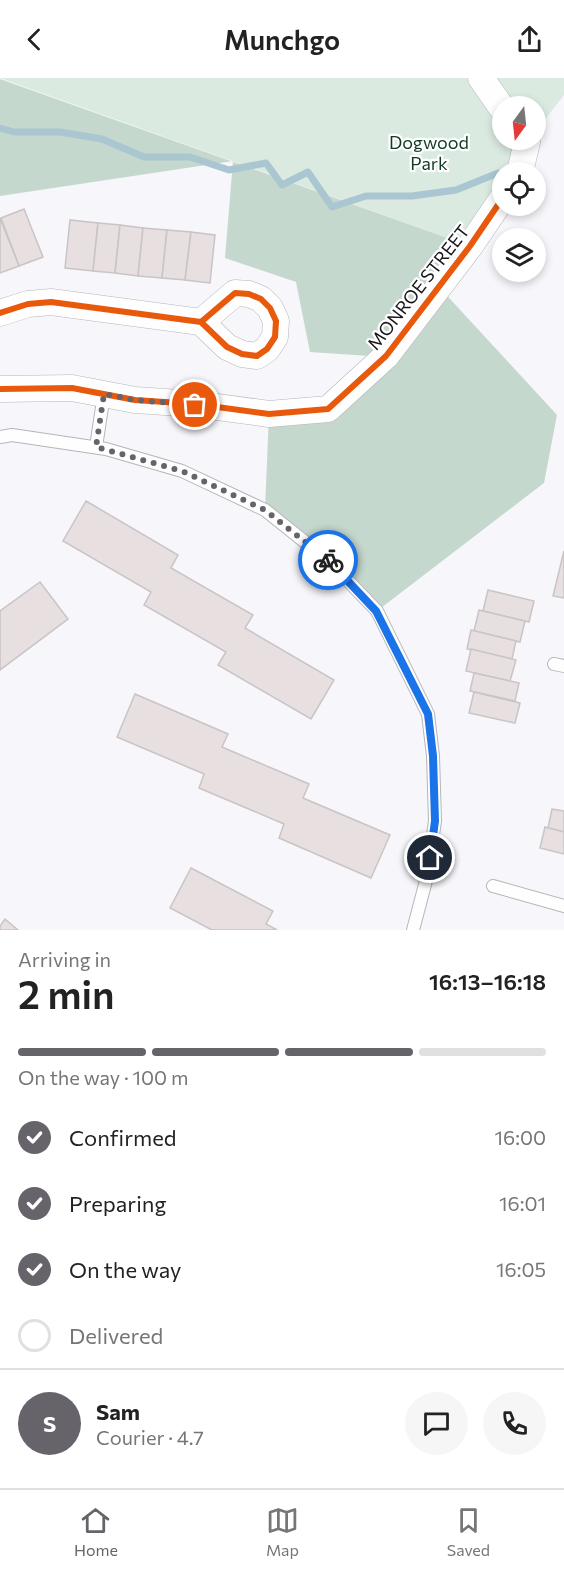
<!DOCTYPE html>
<meta charset="utf-8">
<style>
:root{--surface:#fff;--page:#f6f6f6;--text:#222;--muted:#767676;--line:#e0e0e0;--accent:#66646a}
body{margin:0;font-family:Commissioner,sans-serif;background:var(--page);color:var(--text);height:100vh;display:flex;flex-direction:column;font-size:22px;white-space:nowrap}
*{box-sizing:border-box;margin:0}
p{font-size:20px;color:var(--muted)}
.icon{flex:none;width:33px;height:33px;fill:none;stroke:currentColor;stroke-width:2;stroke-linecap:round;stroke-linejoin:round}
.map{position:relative;height:852px;overflow:hidden}
.side{display:flex;flex-direction:column;background:var(--surface);flex:1}
.side>*{flex:none}
.needle{width:39px;rotate:195deg}
.buttons{position:absolute;left:492px;top:18px;display:grid;gap:12px}
.buttons a{display:grid;place-items:center;width:54px;height:54px;border-radius:50%;background:var(--surface);box-shadow:0 3px 9px #0003;font-size:30px}
.pin{position:absolute;display:grid;place-items:center;width:51px;height:51px;color:#fff;margin:-26px;border:3px solid #fff;border-radius:50%;box-shadow:0 2px 6px #0007}
.courier{position:absolute;display:grid;place-items:center;width:60px;height:60px;margin:-30px;border:4px solid #1a73e8;border-radius:50%;background:#fff;color:#222;box-shadow:0 2px 8px #0007}
.overview em{font-style:normal;font-weight:600}
.overview div{display:flex;flex-direction:column-reverse}
.overview{display:flex;align-items:center;justify-content:space-between;height:102px;padding:0 18px}
h1{font-size:39px;font-weight:600;line-height:45px}
.bar{display:grid;grid-template-columns:repeat(4,1fr);gap:9px 6px;align-content:center;height:72px;padding:0 18px}
.bar i{height:8px;border-radius:4px;background:var(--line)}
.bar .selected{background:var(--accent)}
.bar p{grid-column:span 4}
.line{display:flex;align-items:center;gap:15px;padding:0 18px;border-top:2px solid var(--line)}
.line div{flex:1}
.round{display:grid;place-items:center;flex:none;width:63px;height:63px;border-radius:32px;background:var(--page)}
ol{padding:0 18px;list-style:none}
li{display:flex;align-items:center;gap:18px;height:66px}
li p{margin-inline-start:auto}
li .icon{padding:6px;border-radius:50%;background:var(--accent);color:#fff;stroke-width:4}
li:last-child{color:var(--muted)}
li i{width:33px;height:33px;border:3px solid var(--line);border-radius:50%}
header{display:flex;justify-content:space-between;align-items:center;height:78px;padding:0 18px;background:var(--surface);font-size:27px;font-weight:600}
.dock{display:flex;justify-content:space-around;align-items:center;height:84px;border-top:2px solid var(--line);background:var(--surface);font-size:16px;color:var(--muted)}
.dock a{display:grid;justify-items:center;gap:3px}
.dock .selected{color:var(--accent)}
.map>svg:first-child{display:block}
</style>
<header><svg class="icon" aria-label="back" viewBox="0 0 24 24"><path d="M15 5l-7 7 7 7"/></svg>Munchgo<svg class="icon" aria-label="share" viewBox="0 0 24 24"><path d="M12 15V3M7 8l5-5 5 5M5 13v7h14v-7"/></svg></header>
<div class="map">
<svg width="564" height="852" viewBox="0 0 564 852">
<rect width="100%" height="100%" fill="#f7f6fa"/>
<path fill="#daeae1" d="M 0,0 L 564,0 L 564,17 L 536,53 L 536,28 L 502,28 L 502,62 L 528,62 L 520,94 L 502,94 L 502,121 L 470,168 Z"/>
<path fill="#c5d8cd" d="M 0,1 L 470,168 L 439,209 L 557,337 L 544,405 L 377,533 L 265,432 L 269,336 L 328,331 L 385,279 L 310,274 L 296,204 L 225,180 L 233,83 L 0,118 Z"/>
<g fill="none" stroke-linecap="round" stroke-linejoin="round">
<path stroke="#a9c6d1" stroke-width="7" d="M 0,50 L 14,54 L 60,54 L 102,61 L 144,79 L 190,79 L 229,92 L 266,85 L 282,107 L 308,94 L 332,129 L 366,118 L 412,118 L 456,112 L 498,95"/>
</g>
<g fill="#e7dfe0" stroke="#c9c4c6" stroke-width="1.5">
<path d="M 24,131 L 43,179 L 19,188 L 1,140 Z"/>
<path d="M 0,140 L 19,188 L 0,195 Z"/>
<path d="M 70,142 L 98,145 L 93,193 L 65,190 Z"/>
<path d="M 98,145 L 120,147 L 115,195 L 93,193 Z"/>
<path d="M 120,147 L 143,150 L 138,198 L 115,195 Z"/>
<path d="M 143,150 L 167,152 L 162,200 L 138,198 Z"/>
<path d="M 167,152 L 191,154 L 185,202 L 162,200 Z"/>
<path d="M 191,154 L 215,157 L 210,205 L 185,202 Z"/>
<path d="M 86,423 L 178,477 L 171,490 L 253,537 L 245,550 L 334,602 L 311,641 L 218,587 L 226,574 L 144,527 L 151,514 L 63,463 Z"/>
<path d="M 564,473 L 564,520 L 553,518 Z"/>
<path d="M 40,504 L 68,541 L 0,592 L 0,533 Z"/>
<path d="M 488,512 L 534,523 L 529,544 L 483,533 Z"/>
<path d="M 479,532 L 525,543 L 520,564 L 474,553 Z"/>
<path d="M 471,552 L 516,563 L 512,581 L 467,571 Z"/>
<path d="M 471,571 L 516,582 L 510,603 L 466,593 Z"/>
<path d="M 474,595 L 519,605 L 515,623 L 470,613 Z"/>
<path d="M 474,614 L 520,625 L 515,645 L 469,635 Z"/>
<path d="M 135,616 L 228,656 L 222,669 L 309,706 L 303,720 L 390,757 L 371,800 L 279,760 L 284,746 L 199,710 L 204,696 L 117,659 Z"/>
<path d="M 552,731 L 564,733 L 564,754 L 548,750 Z"/>
<path d="M 545,749 L 564,754 L 564,776 L 540,770 Z"/>
<path d="M 191,790 L 273,833 L 266,846 L 277,852 L 212,852 L 170,830 Z"/>
<path d="M 5,841 L 18,852 L 0,852 L 0,848 Z"/>
</g>
<g fill="none" stroke-linecap="round" stroke-linejoin="round">
<g stroke="#b6b5ba" stroke-width="14">
<g id="lane">
<path d="M 0,359 L 12,357 L 106,371 L 182,393 L 265,432 L 330,484 L 377,533 L 428,636 L 433,678 L 435,743 L 427,799 L 413,852"/>
<path d="M 96,369 L 104,316"/>
<path d="M 554,586 L 564,588"/>
<path d="M 493,808 L 564,828"/>
</g>
</g>
<g stroke="#b6b5ba" stroke-width="27">
<g id="street">
<path d="M 481,0 L 502,30"/>
<path d="M 520,94 L 527,64 L 525,62"/>
<path d="M 0,235 L 28,226 L 51,224 L 201,244 L 227,269 L 242,276 L 257,278 L 267,271 L 275,259 L 276,243 L 270,230 L 261,221 L 249,216 L 235,215 L 201,244"/>
<path d="M 0,311 L 72,310 L 135,322 L 195,326 L 269,336 L 328,331 L 386,278 L 470,168 L 502,121"/>
</g>
</g>
<use href="#lane" stroke="#fefefe" stroke-width="12"/>
<use href="#street" stroke="#fefefe" stroke-width="26"/>
<g stroke="#fff" stroke-width="10">
<g id="cycleway">
<path d="M 0,235 L 28,226 L 51,224 L 201,244 L 227,269 L 242,276 L 257,278 L 267,271 L 275,259 L 276,243 L 270,230 L 261,221 L 249,216 L 235,215 L 201,244"/>
<path d="M 0,311 L 72,310 L 135,322 L 195,326 L 269,336 L 328,331 L 386,278 L 470,168 L 502,121"/>
</g>
</g>
<use href="#cycleway" stroke="#e8590c" stroke-width="6"/>
</g>
<g fill="none" stroke-linecap="round" stroke-linejoin="round">
<path stroke="#66646a" stroke-width="6" stroke-dasharray="0 10.8" d="M 195,327 L 135,322 L 104,316 L 96,369 L 182,393 L 265,432 L 328,482"/>
<path stroke="#1a73e8" stroke-width="8" d="M 328,482 L 376,533 L 428,636 L 433,678 L 435,743 L 430,780"/>
</g>
<g text-anchor="middle" dominant-baseline="central" stroke-width="4.5" stroke-linejoin="round" paint-order="stroke">
<g font-size="18" fill="#103b25" stroke="#fff">
<text x="429" y="64">Dogwood<tspan x="429" dy="21">Park</tspan></text>
</g>
<g font-size="18" fill="#18161d" stroke="#fff">
<text transform="translate(418 209) rotate(-52)">MONROE STREET</text>
</g>
</g>
</svg>
<div class="buttons">
<a><svg class="needle" viewBox="-14 -14 28 28"><path d="M0-13l5 13h-10z" fill="#e53935"/><path d="M0 13l5-13h-10z" fill="#767676"/></svg></a>
<a><svg class="icon" aria-label="locate" viewBox="0 0 24 24"><circle cx="12" cy="12" r="6"/><path d="M12 2v4M12 18v4M2 12h4M18 12h4"/></svg></a>
<a><svg class="icon" aria-label="layers" viewBox="0 0 24 24"><path d="M12 4l9 5-9 5-9-5zM3 14l9 5 9-5"/></svg></a>
</div>
<div class="pin" style="left:195px;top:327px;background:#ea580c"><svg class="icon" aria-label="bag" viewBox="0 0 24 24"><path d="M5 8h14l-1 12H6zM9 8a3 3 0 0 1 6 0"/></svg></div>
<div class="pin" style="left:430px;top:780px;background:#1f2937"><svg class="icon" aria-label="home" viewBox="0 0 24 24"><path d="M3 11l9-7 9 7M6 9v11h12V9"/></svg></div>
<div class="courier" style="left:328px;top:482px"><svg class="icon" aria-label="bike" viewBox="0 0 24 24"><circle cx="6" cy="16" r="4"/><circle cx="18" cy="16" r="4"/><path d="M6 16l4-8h5l3 8M10 8l3 8H6M13 5h3"/></svg></div>
</div>
<section class="side">
<div class="overview"><div><h1>2 min</h1><p>Arriving in</p></div><em>16:13–16:18</em></div>
<div class="bar"><i class="selected"></i><i class="selected"></i><i class="selected"></i><i></i><p>On the way · 100 m</p></div>
<ol>
<li><svg class="icon" aria-label="check" viewBox="0 0 24 24"><path d="M5 12l5 5 9-10"/></svg>Confirmed<p>16:00</p></li>
<li><svg class="icon" aria-label="check" viewBox="0 0 24 24"><path d="M5 12l5 5 9-10"/></svg>Preparing<p>16:01</p></li>
<li><svg class="icon" aria-label="check" viewBox="0 0 24 24"><path d="M5 12l5 5 9-10"/></svg>On the way<p>16:05</p></li>
<li><i></i>Delivered</li>
</ol>
<div class="line" style="height:108px"><b class="round" style="background:var(--accent);color:#fff">S</b><div><b>Sam</b><p>Courier · 4.7</p></div><a class="round"><svg class="icon" aria-label="chat" viewBox="0 0 24 24"><path d="M4 5h16v11H9l-5 4z"/></svg></a><a class="round"><svg class="icon" aria-label="phone" viewBox="0 0 24 24"><path d="M5 4h4l2 5-3 2q2 4 5 5l2-3 5 2v4C11 20 4 13 5 4z"/></svg></a></div>
</section>
<nav class="dock">
<a class="selected"><svg class="icon" aria-label="home" viewBox="0 0 24 24"><path d="M3 11l9-7 9 7M6 9v11h12V9"/></svg>Home</a>
<a><svg class="icon" aria-label="map" viewBox="0 0 24 24"><path d="M3 6l6-2 6 2 6-2v14l-6 2-6-2-6 2zM9 4v14M15 6v14"/></svg>Map</a>
<a><svg class="icon" aria-label="saved" viewBox="0 0 24 24"><path d="M7 4h10v16l-5-4-5 4z"/></svg>Saved</a>
</nav>
